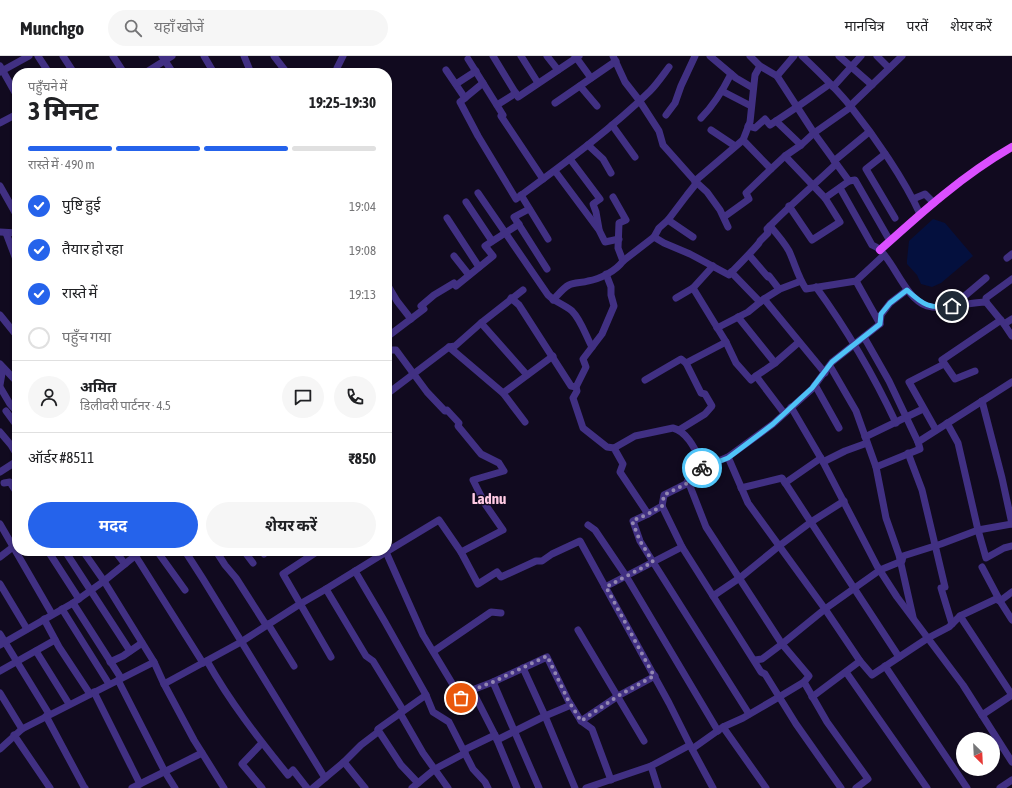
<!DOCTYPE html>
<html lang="hi">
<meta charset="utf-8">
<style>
:root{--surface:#fff;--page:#f6f6f6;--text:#202124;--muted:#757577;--line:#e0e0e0;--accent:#2563eb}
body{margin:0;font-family:"Asap Condensed","Noto Sans Devanagari",sans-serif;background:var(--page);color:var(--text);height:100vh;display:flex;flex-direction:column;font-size:15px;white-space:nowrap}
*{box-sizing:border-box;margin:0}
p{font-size:13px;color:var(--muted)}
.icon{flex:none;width:22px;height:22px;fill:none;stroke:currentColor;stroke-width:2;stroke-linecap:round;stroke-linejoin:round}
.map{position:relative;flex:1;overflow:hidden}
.panel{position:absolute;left:12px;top:12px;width:380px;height:488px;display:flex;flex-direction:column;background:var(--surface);border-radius:16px;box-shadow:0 1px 3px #0004}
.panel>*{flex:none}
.needle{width:26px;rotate:156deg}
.controls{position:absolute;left:956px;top:676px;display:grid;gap:8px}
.controls a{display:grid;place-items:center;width:44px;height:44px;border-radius:50%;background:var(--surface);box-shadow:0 1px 3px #0004;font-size:20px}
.pin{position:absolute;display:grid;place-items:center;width:34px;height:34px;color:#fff;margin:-17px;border:2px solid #fff;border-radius:50%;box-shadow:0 1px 4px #0007}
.courier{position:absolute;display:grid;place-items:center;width:40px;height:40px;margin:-20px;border:3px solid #4fc3f7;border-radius:50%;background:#fff;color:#222;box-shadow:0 1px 5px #0007}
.head em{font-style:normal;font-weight:700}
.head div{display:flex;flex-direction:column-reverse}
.head{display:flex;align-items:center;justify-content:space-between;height:68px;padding:0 16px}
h1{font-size:26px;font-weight:700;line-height:30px}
.bar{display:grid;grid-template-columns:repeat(4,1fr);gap:6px 4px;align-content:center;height:48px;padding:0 16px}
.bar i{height:5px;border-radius:3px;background:var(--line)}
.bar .selected{background:var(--accent)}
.bar p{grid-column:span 4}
.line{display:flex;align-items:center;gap:10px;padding:0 16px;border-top:1px solid var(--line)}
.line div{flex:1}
.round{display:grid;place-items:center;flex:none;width:42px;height:42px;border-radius:21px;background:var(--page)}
ol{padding:0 16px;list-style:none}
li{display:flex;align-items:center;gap:12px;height:44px}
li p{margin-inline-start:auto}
li .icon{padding:4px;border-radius:50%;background:var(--accent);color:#fff;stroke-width:4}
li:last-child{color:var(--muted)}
li i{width:22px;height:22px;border:2px solid var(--line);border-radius:50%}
.button{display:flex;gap:8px;margin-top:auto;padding:8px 16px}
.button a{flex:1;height:46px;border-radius:24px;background:var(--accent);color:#fff;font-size:16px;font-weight:700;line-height:46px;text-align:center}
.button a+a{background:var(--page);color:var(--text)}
header{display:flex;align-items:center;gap:24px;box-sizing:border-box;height:56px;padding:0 20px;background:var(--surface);border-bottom:1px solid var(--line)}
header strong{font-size:19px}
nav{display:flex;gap:22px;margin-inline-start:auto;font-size:14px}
.search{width:280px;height:36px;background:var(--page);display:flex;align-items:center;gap:10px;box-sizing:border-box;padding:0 14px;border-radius:22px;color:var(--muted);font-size:15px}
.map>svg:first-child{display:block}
</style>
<header>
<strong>Munchgo</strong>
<div class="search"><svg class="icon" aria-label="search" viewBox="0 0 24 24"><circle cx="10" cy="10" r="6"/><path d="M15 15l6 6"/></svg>यहाँ खोजें</div>
<nav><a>मानचित्र</a><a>परतें</a><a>शेयर करें</a></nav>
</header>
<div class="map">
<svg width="1012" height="732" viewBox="0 0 1012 732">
<rect width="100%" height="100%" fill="#110a1f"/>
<path fill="#04103e" d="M 933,163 L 945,167 L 973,200 L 941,227 L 932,231 L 921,228 L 917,219 L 907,208 L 907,204 L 909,185 Z"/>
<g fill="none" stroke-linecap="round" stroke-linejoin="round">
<g stroke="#413083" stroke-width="7">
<path d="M 38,0 L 49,17"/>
<path d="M 63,0 L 74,17"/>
<path d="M 113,0 L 124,17"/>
<path d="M 162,0 L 173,17"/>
<path d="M 204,0 L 214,17"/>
<path d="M 244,0 L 251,17"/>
<path d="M 274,0 L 287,17"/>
<path d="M 493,0 L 518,41 L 579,0"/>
<path d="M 521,0 L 538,27"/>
<path d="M 547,0 L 558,14"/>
<path d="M 575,0 L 591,22"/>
<path d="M 613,0 L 625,26 L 639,44 L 659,75 L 663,89 L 695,125 L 707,136 L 720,154 L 728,171"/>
<path d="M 710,0 L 736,22 L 753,32"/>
<path d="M 750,0 L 760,10 L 777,20 L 814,77 L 849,125 L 855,124 L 890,185"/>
<path d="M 802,0 C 819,16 836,32 851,51 C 875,81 904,123 920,158"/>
<path d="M 839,0 L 872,29"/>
<path d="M 877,0 L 889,12"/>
<path d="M 468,3 L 503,59 L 501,60 L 543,123"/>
<path d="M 0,10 L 17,40"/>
<path d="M 446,14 L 465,42"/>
<path d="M 0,16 L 29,0"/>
<path d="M 145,17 L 172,0"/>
<path d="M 336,17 L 337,12 L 343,0"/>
<path d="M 777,20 L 794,0"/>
<path d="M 483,27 L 460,46 L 478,80 L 516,143 C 562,109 609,75 650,35 C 657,28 663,19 669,11"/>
<path d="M 456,28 L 476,15"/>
<path d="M 580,30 L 597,50"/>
<path d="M 833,31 L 861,0"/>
<path d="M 722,35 L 751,50"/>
<path d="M 555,47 L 616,5"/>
<path d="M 497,49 L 516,37"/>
<path d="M 850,50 L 902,0"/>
<path d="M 666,59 L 675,47 L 681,30 L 695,0"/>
<path d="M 701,62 C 714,49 723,34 731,18"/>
<path d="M 776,65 L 801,89"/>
<path d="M 0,67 L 17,58"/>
<path d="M 612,69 L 635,101"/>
<path d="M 748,70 L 755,72 L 765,63 L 770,69 L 797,51 L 830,28"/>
<path d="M 711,74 L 735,90"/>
<path d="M 16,75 L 17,74"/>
<path d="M 743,84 L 771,113 L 785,100 L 801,89 L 814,77 L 851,51"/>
<path d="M 588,89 L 603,103 L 611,117"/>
<path d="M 885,98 L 866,113 L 895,162"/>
<path d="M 785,100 L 825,142 L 849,125"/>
<path d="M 570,103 L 600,143 L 593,148 L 596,156 L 599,173"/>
<path d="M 834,105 L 869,76"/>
<path d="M 555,115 L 599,174 L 605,186 L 619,183"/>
<path d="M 0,130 L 17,160"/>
<path d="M 840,132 L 872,189 C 875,190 878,192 880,194 C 895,208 906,243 927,250 C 944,255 968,246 986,246 L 1004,268 L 1012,280"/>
<path d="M 478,137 L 548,239 C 555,246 565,249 572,255 C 581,264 586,280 592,291"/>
<path d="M 521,139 L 548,183"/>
<path d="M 613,141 L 626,164 L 619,167 L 618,192 L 623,205"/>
<path d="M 913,143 L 925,138 L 934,147"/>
<path d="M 466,146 L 492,185"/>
<path d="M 789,150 L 812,184 L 840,166 L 825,142"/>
<path d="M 529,153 L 514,161 L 547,213"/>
<path d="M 724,161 L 749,143 L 746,137 L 771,113"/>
<path d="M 447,162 L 479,211"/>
<path d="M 668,164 L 693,181"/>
<path d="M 770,170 C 777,178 784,186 789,195 C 795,208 798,221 806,233 L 856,225 L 884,199"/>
<path d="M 0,176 L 17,177"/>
<path d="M 6,177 L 17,206"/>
<path d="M 654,181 L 664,187 L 690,198 L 729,219 C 739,208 750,198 759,187 L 760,185 L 768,177 L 767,173 C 789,150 813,130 836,108"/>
<path d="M 749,199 L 768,221 L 769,220 L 779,233"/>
<path d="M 454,200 L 469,219"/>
<path d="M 1007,202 L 1012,198"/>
<path d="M 731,216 L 760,246"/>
<path d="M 606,218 L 611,231 L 611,239 L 614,250 L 602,278 L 583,303 L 586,311 L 576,331 L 577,335 L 573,342 L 583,372 L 607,391 L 614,392 L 623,408 L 620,416 L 648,458"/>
<path d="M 856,225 L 880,268"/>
<path d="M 387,228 L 397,245 L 411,263"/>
<path d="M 816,231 C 848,275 873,318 896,367"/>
<path d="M 693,232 L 726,286 L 736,307 L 751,324 L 756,320 L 784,357"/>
<path d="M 511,242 L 519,249 L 571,330 L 576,331"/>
<path d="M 676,242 L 693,232 L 713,210"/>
<path d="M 764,243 L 825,317"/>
<path d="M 553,244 C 558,239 563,232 569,229 C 574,226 582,227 588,225 C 600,223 616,215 623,205 L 654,181 L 659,172 L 668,164 L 687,139 L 695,129 L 695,125 L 743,84 L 750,66 L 755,19 L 760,10"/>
<path d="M 986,246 L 986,242 L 1012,223"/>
<path d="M 954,249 L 986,222"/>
<path d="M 0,259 L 17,280"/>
<path d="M 738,261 L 775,307"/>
<path d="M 481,267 L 527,319"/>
<path d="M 1004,268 L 1012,263"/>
<path d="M 717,272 L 748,256 L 764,243 L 780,233 L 801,225"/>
<path d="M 387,281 L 424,253 L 421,250 L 434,239 L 454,227 L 456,230 L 493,200 L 485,190 L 519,168"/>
<path d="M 864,281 L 889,325 L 918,386 L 920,393 L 876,411"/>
<path d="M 387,291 L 389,294 L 396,294 L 427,336 L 445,355 L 447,354 L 459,367 L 458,370 L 481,398 L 499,407 L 504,415 L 473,424 L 485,448 L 503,474 L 461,496 L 478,528 L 497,516 L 501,521 L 536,505 L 542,505 L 552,498 L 580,485 L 669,647 L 692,693 L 713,732"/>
<path d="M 449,291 L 503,337 L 525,366"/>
<path d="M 0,308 L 17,326"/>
<path d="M 830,310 L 856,355 L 876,411 L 886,462 L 899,499 L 913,561"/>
<path d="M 975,315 L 955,323 L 942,304 L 1001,264"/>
<path d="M 756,320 L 775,307 L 799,286"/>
<path d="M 645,324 L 681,303 L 686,307 L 726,286"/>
<path d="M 0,329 L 3,312"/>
<path d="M 815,329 L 839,372"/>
<path d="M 0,331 L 10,348 L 17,356"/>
<path d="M 503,337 L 553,300"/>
<path d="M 387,338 L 449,291 L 455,290 L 481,267 L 523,234"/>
<path d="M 982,345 L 1002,422 L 1012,468"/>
<path d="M 791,351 L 822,404 L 877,510 L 897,541 L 963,629 L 1012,706"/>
<path d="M 6,355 L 17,370"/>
<path d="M 947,367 L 958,387 L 978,474 L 986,502 L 1004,492 L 1012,490"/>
<path d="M 679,374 L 705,358 L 712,350 L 705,338 L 701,337 L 686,307"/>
<path d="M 936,374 L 909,326 L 944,308"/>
<path d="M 0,376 L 11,389 L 17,399"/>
<path d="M 865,381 L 923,353"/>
<path d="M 918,386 L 1012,326"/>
<path d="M 614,392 L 635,380 L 673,372 C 689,376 697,398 704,411"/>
<path d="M 908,397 L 922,434 L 945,531 L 941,532 L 952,568"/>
<path d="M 728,401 L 748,447 L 825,553 L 860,605"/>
<path d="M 823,406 L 845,395 L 867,387"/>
<path d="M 0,416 L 17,405"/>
<path d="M 688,425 L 706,471 L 782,588 L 809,620 L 804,626 L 779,641 L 743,662 L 723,671 L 692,693"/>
<path d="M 4,427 L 10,426 L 17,437"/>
<path d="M 785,427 L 821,402"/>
<path d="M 741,432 L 782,422 L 899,601"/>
<path d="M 662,450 L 682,491"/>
<path d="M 0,468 L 52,558"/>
<path d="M 588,469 L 595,474 L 626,520 L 718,675"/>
<path d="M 48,495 L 79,543"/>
<path d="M 65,495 L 130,595"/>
<path d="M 83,495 L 104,525 L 154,606"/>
<path d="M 115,495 L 125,508"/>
<path d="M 157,495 L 185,534"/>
<path d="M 185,495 L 203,523 L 325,722"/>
<path d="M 216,495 L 225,509 L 236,522 L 266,569"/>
<path d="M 244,495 L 253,507"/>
<path d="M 262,495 L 264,498"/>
<path d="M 314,495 L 315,497 L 283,518 L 331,601"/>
<path d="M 461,496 L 439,464 L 386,496 L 423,579 L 461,642 L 472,634 L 495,679 L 517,732"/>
<path d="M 135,499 L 203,607"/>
<path d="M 0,501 L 13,491"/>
<path d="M 982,511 L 1000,545 L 1012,564"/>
<path d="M 355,515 L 385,566 L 426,639"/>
<path d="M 0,528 L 27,573"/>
<path d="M 605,531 L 653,506 L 640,485 L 633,465 L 648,458 L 662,450 L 664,439 L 686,428 L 691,419 L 704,411 L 728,401 L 773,368 L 812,333 L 832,306 L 880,268 L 881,259 L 890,247 L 907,234"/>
<path d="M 326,533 L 386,496 L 386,495"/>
<path d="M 713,540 L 741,521 L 779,490 L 811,466 L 844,445"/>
<path d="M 73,547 L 121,622"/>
<path d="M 62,553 L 109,628"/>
<path d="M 960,560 L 1012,639"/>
<path d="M 44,563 L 59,591 L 90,638"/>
<path d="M 268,568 L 294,610"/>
<path d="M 578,574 L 644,685"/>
<path d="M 0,578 L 49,658"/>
<path d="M 0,589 L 73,547 L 104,525 L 141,495"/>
<path d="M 36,595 L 69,648"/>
<path d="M 434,595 L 491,556 L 501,557"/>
<path d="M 755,604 L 762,603 L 782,588 L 825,553 L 880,514 L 902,505 L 903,500 L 941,488 L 978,474 L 1012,468"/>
<path d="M 207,605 C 230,646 258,682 288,719 L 293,714 L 307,732"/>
<path d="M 110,606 L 123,600 L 142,587"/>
<path d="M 885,610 L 967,732"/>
<path d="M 523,612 L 545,660 L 575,732"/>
<path d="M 0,615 L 55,584"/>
<path d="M 846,616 L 927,732"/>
<path d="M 118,624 L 165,716 L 175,732"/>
<path d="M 493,626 L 539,732"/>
<path d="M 804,626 L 827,666 L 868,723 L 856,732"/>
<path d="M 472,634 L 493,626 L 547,601 L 568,644 L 581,665 L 592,673 L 611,724"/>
<path d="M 94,636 L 140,728"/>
<path d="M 0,637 L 22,673"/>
<path d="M 812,641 L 860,605 L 872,619 L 928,582 L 949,571 L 960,560 L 996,543 L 1000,545 L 1012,536"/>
<path d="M 400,657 L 423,697 L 448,732"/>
<path d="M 749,658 L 653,506 L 682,491 L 756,608 L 761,616 L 765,618 L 796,668 L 841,732"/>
<path d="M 982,659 L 1012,639"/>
<path d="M 46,660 L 84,731 L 85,732"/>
<path d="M 581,665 L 618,640 L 655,620"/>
<path d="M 723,671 L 766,732"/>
<path d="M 378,674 L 401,709 L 418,727"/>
<path d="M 14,679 L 50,732"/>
<path d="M 497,684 L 545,660 L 571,649"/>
<path d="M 0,693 L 22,673 L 154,606 L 164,628"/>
<path d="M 464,694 L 495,679"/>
<path d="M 344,706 L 365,732"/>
<path d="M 651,710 L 658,732"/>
<path d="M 132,732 L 202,697"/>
<path d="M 224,732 L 194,684 L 164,628 L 241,586 L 300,548 L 326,533 L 366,600 L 373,605 L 403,654"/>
<path d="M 262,732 L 242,708 L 262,687"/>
<path d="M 313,732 L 344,706 L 361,689 L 378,676 L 378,673 L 426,639 L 433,656 L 449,666 L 473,713 L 485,726 L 488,732"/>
<path d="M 412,732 L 435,713 L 465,697"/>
<path d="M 586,732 L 651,710 L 690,689"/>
<path d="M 1000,732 L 1012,724"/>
</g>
<path stroke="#db4fff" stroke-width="8" d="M 880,194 C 921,157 963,119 1012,91"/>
</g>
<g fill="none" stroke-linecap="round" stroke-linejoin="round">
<path stroke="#9286b1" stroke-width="4" stroke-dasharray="0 7.2" d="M 461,642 L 472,634 L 493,626 L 547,600 L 568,644 L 581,665 L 618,640 L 654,620 L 606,531 L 653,506 L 640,485 L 632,465 L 648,458 L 662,450 L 664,439 L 686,428 L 691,419 L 702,412"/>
<path stroke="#4fc3f7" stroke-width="5" d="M 702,412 L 728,402 L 773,368 L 812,332 L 832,306 L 880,268 L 881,258 L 890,247 L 907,234 C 923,249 930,253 952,250"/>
</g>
<g text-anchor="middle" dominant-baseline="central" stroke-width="3" stroke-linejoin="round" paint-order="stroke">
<g font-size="15" font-weight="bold" fill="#ffcae3" stroke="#110a1f">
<text x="489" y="442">Ladnu</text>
</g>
</g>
</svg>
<div class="controls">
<a><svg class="needle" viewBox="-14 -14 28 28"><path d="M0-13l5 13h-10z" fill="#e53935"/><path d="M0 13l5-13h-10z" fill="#757577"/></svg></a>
</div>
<div class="pin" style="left:461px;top:642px;background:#ea580c"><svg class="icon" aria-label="bag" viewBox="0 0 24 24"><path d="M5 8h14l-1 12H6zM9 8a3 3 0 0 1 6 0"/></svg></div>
<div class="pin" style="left:952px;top:250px;background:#1f2937"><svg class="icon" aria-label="home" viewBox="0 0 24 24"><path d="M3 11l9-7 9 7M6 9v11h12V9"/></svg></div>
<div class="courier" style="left:702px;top:412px"><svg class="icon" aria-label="bike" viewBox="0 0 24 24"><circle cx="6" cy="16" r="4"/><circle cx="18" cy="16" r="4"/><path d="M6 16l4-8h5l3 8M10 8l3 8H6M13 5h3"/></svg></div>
<section class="panel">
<div class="head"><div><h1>3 मिनट</h1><p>पहुँचने में</p></div><em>19:25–19:30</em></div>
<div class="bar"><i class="selected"></i><i class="selected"></i><i class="selected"></i><i></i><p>रास्ते में · 490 m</p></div>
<ol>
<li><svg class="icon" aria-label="check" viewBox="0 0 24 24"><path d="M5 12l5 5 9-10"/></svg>पुष्टि हुई<p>19:04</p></li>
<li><svg class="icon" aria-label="check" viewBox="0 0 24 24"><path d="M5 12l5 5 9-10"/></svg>तैयार हो रहा<p>19:08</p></li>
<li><svg class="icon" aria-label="check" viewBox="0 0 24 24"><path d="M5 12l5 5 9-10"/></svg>रास्ते में<p>19:13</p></li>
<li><i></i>पहुँच गया</li>
</ol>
<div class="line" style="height:72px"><a class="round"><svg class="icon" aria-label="person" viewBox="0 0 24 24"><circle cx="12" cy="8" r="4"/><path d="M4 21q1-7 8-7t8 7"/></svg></a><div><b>अमित</b><p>डिलीवरी पार्टनर · 4.5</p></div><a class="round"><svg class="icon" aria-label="chat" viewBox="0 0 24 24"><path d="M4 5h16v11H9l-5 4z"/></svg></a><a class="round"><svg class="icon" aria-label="phone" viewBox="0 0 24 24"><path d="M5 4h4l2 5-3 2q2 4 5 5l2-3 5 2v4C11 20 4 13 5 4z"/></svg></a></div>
<div class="line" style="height:52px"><div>ऑर्डर #8511</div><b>₹850</b></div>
<div class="button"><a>मदद</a><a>शेयर करें</a></div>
</section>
</div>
